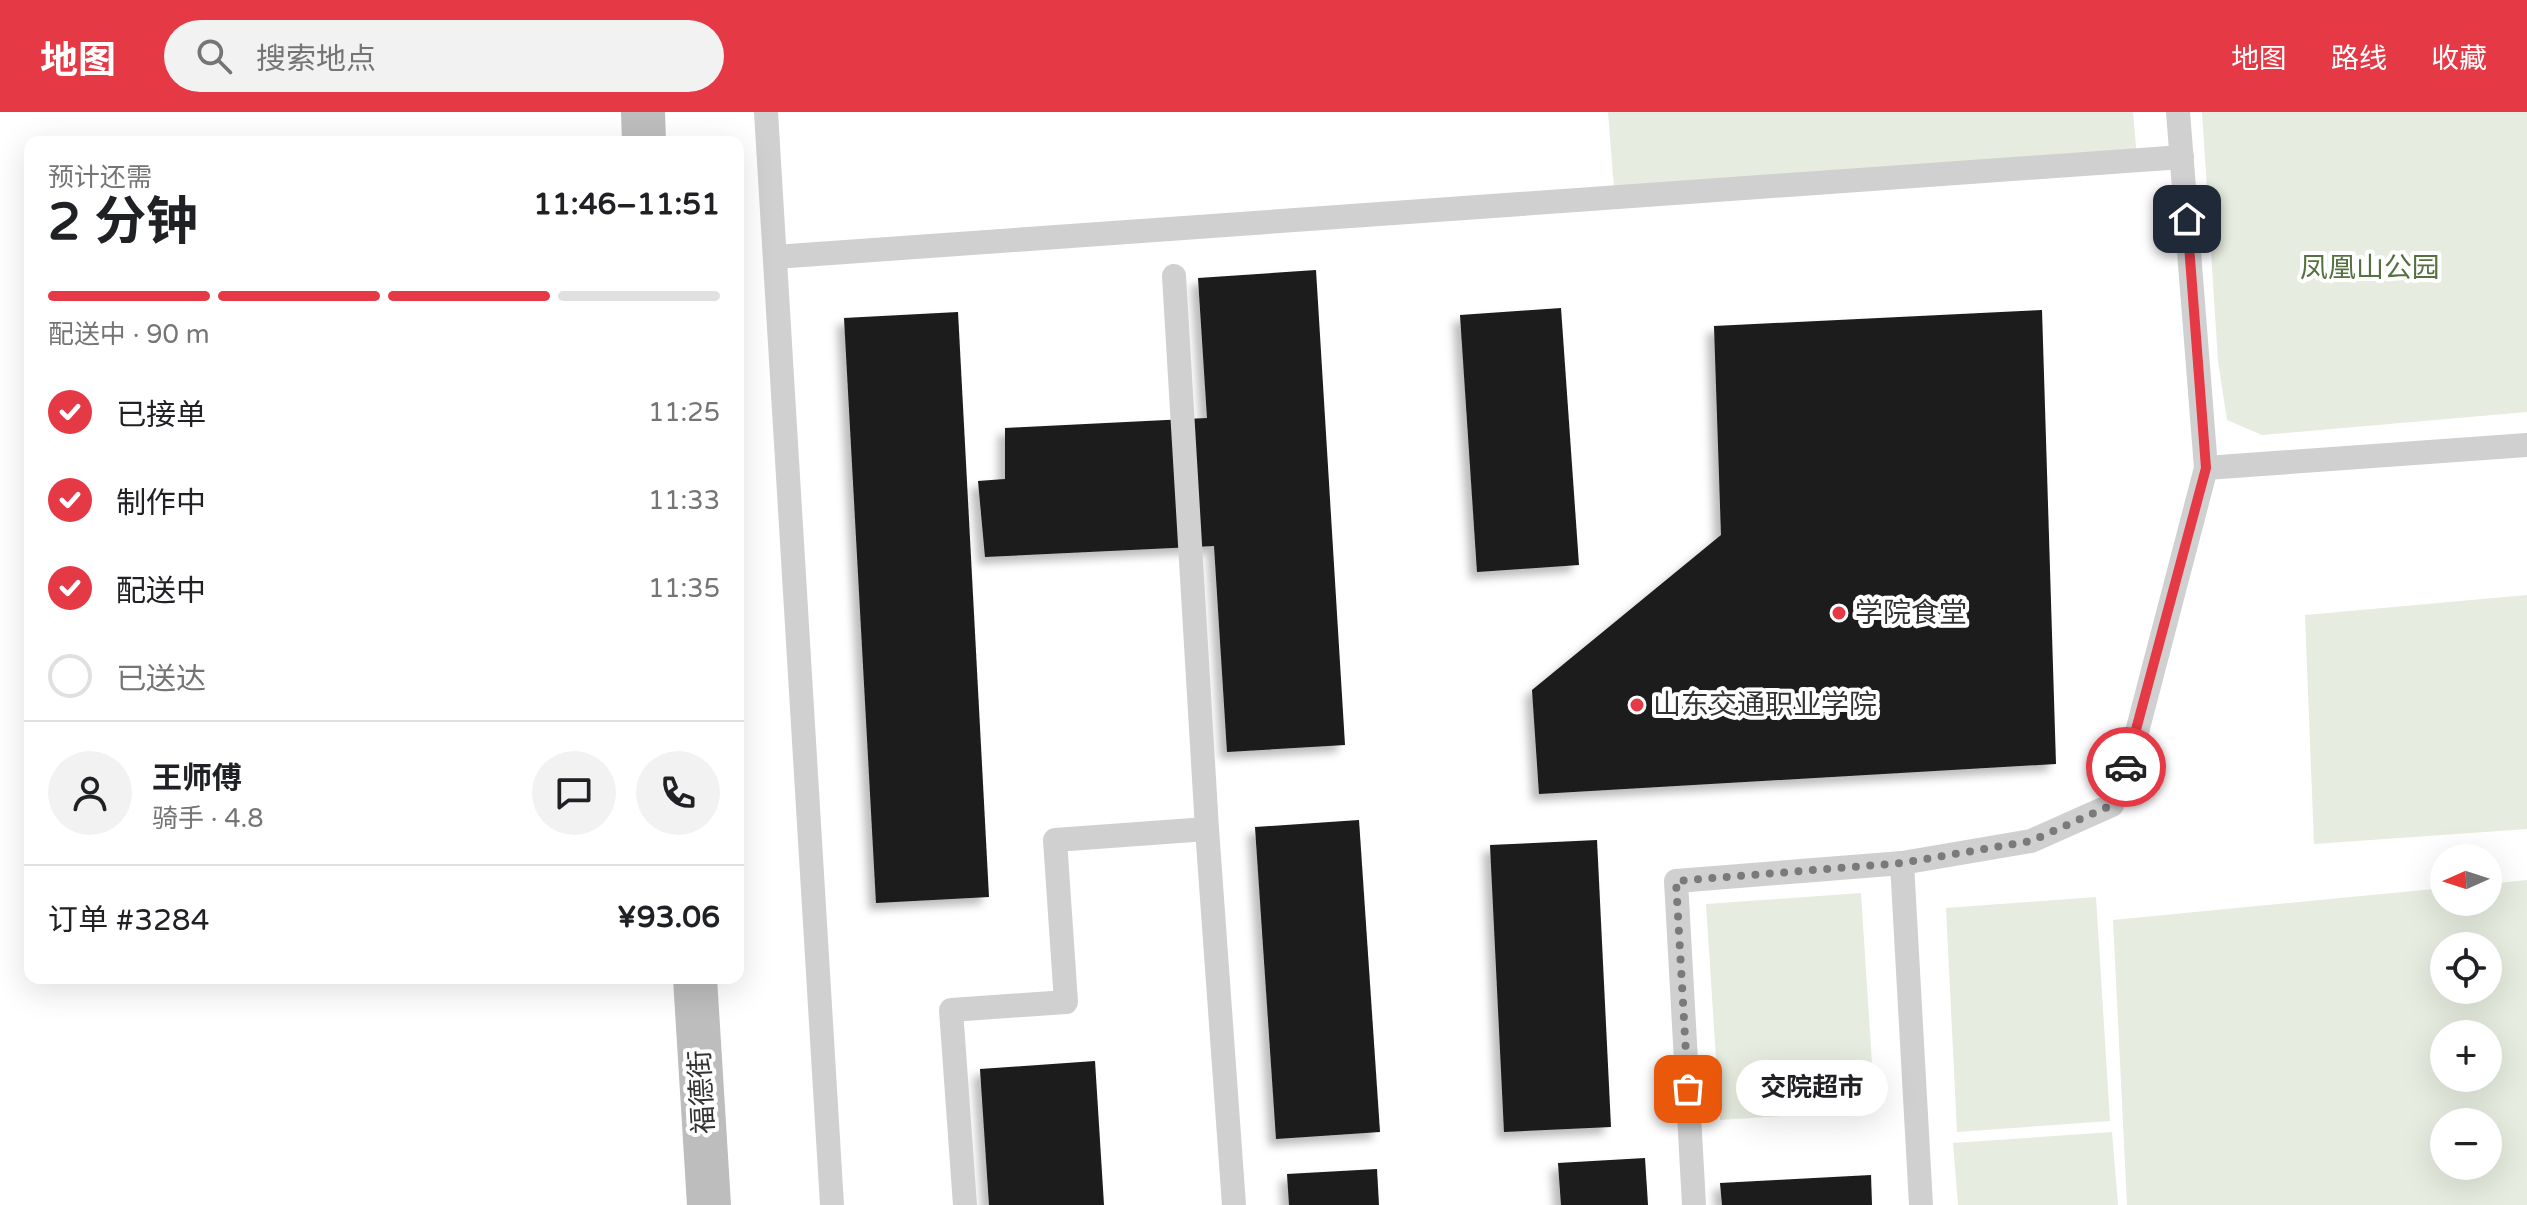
<!DOCTYPE html>
<html lang="zh">
<meta charset="utf-8">
<style>
:root{--surface:#fff;--page:#f2f2f2;--text:#202124;--muted:#757577;--line:#e0e0e0;--accent:#e63946}
body{margin:0;font-family:"Varela Round","Noto Sans SC",sans-serif;background:var(--page);color:var(--text);height:100vh;display:flex;flex-direction:column;font-size:30px;white-space:nowrap}
*{box-sizing:border-box;margin:0}
p{font-size:26px;color:var(--muted)}
.icon{flex:none;width:44px;height:44px;fill:none;stroke:currentColor;stroke-width:2;stroke-linecap:round;stroke-linejoin:round}
.map{position:relative;flex:1;overflow:hidden}
.side{position:absolute;left:24px;top:24px;width:720px;height:848px;display:flex;flex-direction:column;background:var(--surface);border-radius:16px;box-shadow:0 8px 32px #0002}
.side>*{flex:none}
.needle{width:52px;rotate:267deg}
.buttons{position:absolute;left:2430px;top:732px;display:grid;gap:16px}
.buttons a{display:grid;place-items:center;width:72px;height:72px;border-radius:50%;background:var(--surface);box-shadow:0 8px 32px #0002;font-size:40px}
.pin{position:absolute;display:grid;place-items:center;width:68px;height:68px;color:#fff;margin:-34px;border-radius:16px;box-shadow:0 4px 12px #0006}
.courier{position:absolute;display:grid;place-items:center;width:80px;height:80px;margin:-40px;border:6px solid #e63946;border-radius:50%;background:#fff;color:#222;box-shadow:0 2px 10px #0007}
.bubble{position:absolute;height:56px;border-radius:28px;background:var(--surface);box-shadow:0 8px 32px #0002;font-size:26px;font-weight:700;line-height:56px;text-align:center}
.summary em{font-style:normal;font-weight:700}
.summary div{display:flex;flex-direction:column-reverse}
.summary{display:flex;align-items:center;justify-content:space-between;height:136px;padding:0 24px}
h1{font-size:52px;font-weight:700;line-height:60px}
.bar{display:grid;grid-template-columns:repeat(4,1fr);gap:12px 8px;align-content:center;height:96px;padding:0 24px}
.bar i{height:10px;border-radius:6px;background:var(--line)}
.bar .current{background:var(--accent)}
.bar p{grid-column:span 4}
.line{display:flex;align-items:center;gap:20px;padding:0 24px;border-top:2px solid var(--line)}
.line div{flex:1}
.round{display:grid;place-items:center;flex:none;width:84px;height:84px;border-radius:42px;background:var(--page)}
ol{padding:0 24px;list-style:none}
li{display:flex;align-items:center;gap:24px;height:88px}
li p{margin-inline-start:auto}
li .icon{padding:8px;border-radius:50%;background:var(--accent);color:#fff;stroke-width:4}
li:last-child{color:var(--muted)}
li i{width:44px;height:44px;border:4px solid var(--line);border-radius:50%}
header{display:flex;align-items:center;gap:48px;box-sizing:border-box;height:112px;padding:0 40px;background:var(--accent);color:#fff}
header strong{font-size:38px}
nav{display:flex;gap:44px;margin-inline-start:auto;font-size:28px}
.search{width:560px;height:72px;background:var(--page);display:flex;align-items:center;gap:20px;box-sizing:border-box;padding:0 28px;border-radius:44px;color:var(--muted);font-size:30px}
.map>svg:first-child{display:block}
</style>
<header>
<strong>地图</strong>
<div class="search"><svg class="icon" aria-label="search" viewBox="0 0 24 24"><circle cx="10" cy="10" r="6"/><path d="M15 15l6 6"/></svg>搜索地点</div>
<nav><a>地图</a><a>路线</a><a>收藏</a></nav>
</header>
<div class="map">
<svg width="2527" height="1093" viewBox="0 0 2527 1093">
<defs>
<filter id="shadow"><feDropShadow dx="-7" dy="7" stdDeviation="4" flood-color="#0004"/></filter>
</defs>
<rect width="100%" height="100%" fill="#fff"/>
<g fill="#e6ecdf" fill-rule="evenodd">
<path d="M 1608,0 L 2133,0 L 2137,46 L 1615,89 Z"/>
<path d="M 2202,0 L 2527,0 L 2527,300 L 2262,323 L 2227,308 L 2218,249 Z"/>
<path d="M 2527,483 L 2527,717 L 2314,732 L 2305,503 Z"/>
<path d="M 2527,768 L 2527,1093 L 2127,1093 L 2113,808 L 2444,776 L 2444,790 L 2488,790 L 2488,772 ZM 2444,834 L 2488,834 L 2488,878 L 2444,878 ZM 2488,922 L 2488,966 L 2444,966 L 2444,922 ZM 2488,1010 L 2488,1054 L 2444,1054 L 2444,1010 Z"/>
<path d="M 1861,781 L 1875,998 L 1720,1008 L 1706,792 Z"/>
<path d="M 2096,785 L 2110,1009 L 1957,1020 L 1946,796 Z"/>
<path d="M 2112,1020 L 2118,1093 L 1958,1093 L 1953,1031 Z"/>
</g>
<g fill="#1a1a1a" filter="url(#shadow)">
<path d="M 1316,158 L 1345,633 L 1227,640 L 1214,434 L 985,445 L 978,369 L 1005,367 L 1005,316 L 1207,306 L 1198,166 Z"/>
<path d="M 1561,196 L 1579,453 L 1477,460 L 1460,203 Z"/>
<path d="M 2042,198 L 2056,652 L 1539,682 L 1532,578 L 1721,423 L 1714,214 Z"/>
<path d="M 958,200 L 989,785 L 876,791 L 844,206 Z"/>
<path d="M 1359,708 L 1380,1020 L 1276,1027 L 1255,715 Z"/>
<path d="M 1597,728 L 1611,1015 L 1504,1020 L 1490,733 Z"/>
<path d="M 1095,949 L 1104,1093 L 989,1093 L 980,957 Z"/>
<path d="M 1645,1046 L 1648,1093 L 1561,1093 L 1558,1051 Z"/>
<path d="M 1377,1057 L 1379,1093 L 1289,1093 L 1287,1062 Z"/>
<path d="M 1871,1063 L 1872,1093 L 1722,1093 L 1720,1071 Z"/>
</g>
<g fill="none" stroke-linecap="round" stroke-linejoin="round">
<g stroke="#d0d0d0" stroke-width="24">
<path d="M 766,0 L 832,1093"/>
<path d="M 775,145 L 2182,45"/>
<path d="M 1174,164 L 1207,717 L 1234,1093"/>
<path d="M 2206,356 L 2527,333"/>
<path d="M 1902,751 L 1921,1093"/>
<path d="M 965,1093 L 951,898 L 1066,890 L 1055,728 L 1207,717"/>
<path d="M 1694,1093 L 1676,769 L 1902,751 L 2031,729 L 2112,693 L 2132,639 L 2206,356 L 2178,0"/>
</g>
<g stroke="#bdbdbd" stroke-width="44">
<path d="M 643,0 L 644,30"/>
<path d="M 695,866 L 709,1093"/>
</g>
</g>
<g fill="none" stroke-linecap="round" stroke-linejoin="round">
<path stroke="#7a7a7a" stroke-width="8" stroke-dasharray="0 14.4" d="M 1688,977 L 1676,769 L 1902,751 L 2031,729 L 2112,693 L 2126,655"/>
<path stroke="#e63946" stroke-width="10" d="M 2126,655 L 2206,356 L 2187,107"/>
</g>
<g fill="#e63946" stroke="#fff" stroke-width="3">
<circle cx="1839" cy="501" r="8"/>
<circle cx="1637" cy="593" r="8"/>
</g>
<g text-anchor="middle" dominant-baseline="central" stroke-width="8" stroke-linejoin="round" paint-order="stroke">
<g font-size="28" fill="#56703f" stroke="#fff">
<text x="2370" y="156">凤凰山公园</text>
</g>
<g font-size="28" fill="#333" stroke="#fff" text-anchor="start">
<text x="1855" y="501">学院食堂</text>
<text x="1653" y="593">山东交通职业学院</text>
</g>
<g font-size="28" fill="#333" stroke="#fff">
<text transform="translate(702 980) rotate(-93)">福德街</text>
</g>
</g>
</svg>
<div class="buttons">
<a><svg class="needle" viewBox="-14 -14 28 28"><path d="M0-13l5 13h-10z" fill="#e53935"/><path d="M0 13l5-13h-10z" fill="#757577"/></svg></a>
<a><svg class="icon" aria-label="locate" viewBox="0 0 24 24"><circle cx="12" cy="12" r="6"/><path d="M12 2v4M12 18v4M2 12h4M18 12h4"/></svg></a>
<a>+</a>
<a>−</a>
</div>
<div class="pin" style="left:1688px;top:977px;background:#ea580c"><svg class="icon" aria-label="bag" viewBox="0 0 24 24"><path d="M5 8h14l-1 12H6zM9 8a3 3 0 0 1 6 0"/></svg></div>
<div class="pin" style="left:2187px;top:107px;background:#1f2937"><svg class="icon" aria-label="home" viewBox="0 0 24 24"><path d="M3 11l9-7 9 7M6 9v11h12V9"/></svg></div>
<div class="courier" style="left:2126px;top:655px"><svg class="icon" aria-label="car" viewBox="0 0 24 24"><path d="M5 17H2v-5l4-1 3-4h7l3 4 3 1v5h-3M9 17h6M6 11h13"/><circle cx="7" cy="17" r="2"/><circle cx="17" cy="17" r="2"/></svg></div>
<div class="bubble" style="left:1736px;top:948px;width:152px">交院超市</div>
<section class="side">
<div class="summary"><div><h1>2 分钟</h1><p>预计还需</p></div><em>11:46–11:51</em></div>
<div class="bar"><i class="current"></i><i class="current"></i><i class="current"></i><i></i><p>配送中 · 90 m</p></div>
<ol>
<li><svg class="icon" aria-label="check" viewBox="0 0 24 24"><path d="M5 12l5 5 9-10"/></svg>已接单<p>11:25</p></li>
<li><svg class="icon" aria-label="check" viewBox="0 0 24 24"><path d="M5 12l5 5 9-10"/></svg>制作中<p>11:33</p></li>
<li><svg class="icon" aria-label="check" viewBox="0 0 24 24"><path d="M5 12l5 5 9-10"/></svg>配送中<p>11:35</p></li>
<li><i></i>已送达</li>
</ol>
<div class="line" style="height:144px"><a class="round"><svg class="icon" aria-label="person" viewBox="0 0 24 24"><circle cx="12" cy="8" r="4"/><path d="M4 21q1-7 8-7t8 7"/></svg></a><div><b>王师傅</b><p>骑手 · 4.8</p></div><a class="round"><svg class="icon" aria-label="chat" viewBox="0 0 24 24"><path d="M4 5h16v11H9l-5 4z"/></svg></a><a class="round"><svg class="icon" aria-label="phone" viewBox="0 0 24 24"><path d="M5 4h4l2 5-3 2q2 4 5 5l2-3 5 2v4C11 20 4 13 5 4z"/></svg></a></div>
<div class="line" style="height:104px"><div>订单 #3284</div><b>¥93.06</b></div>
</section>
</div>
